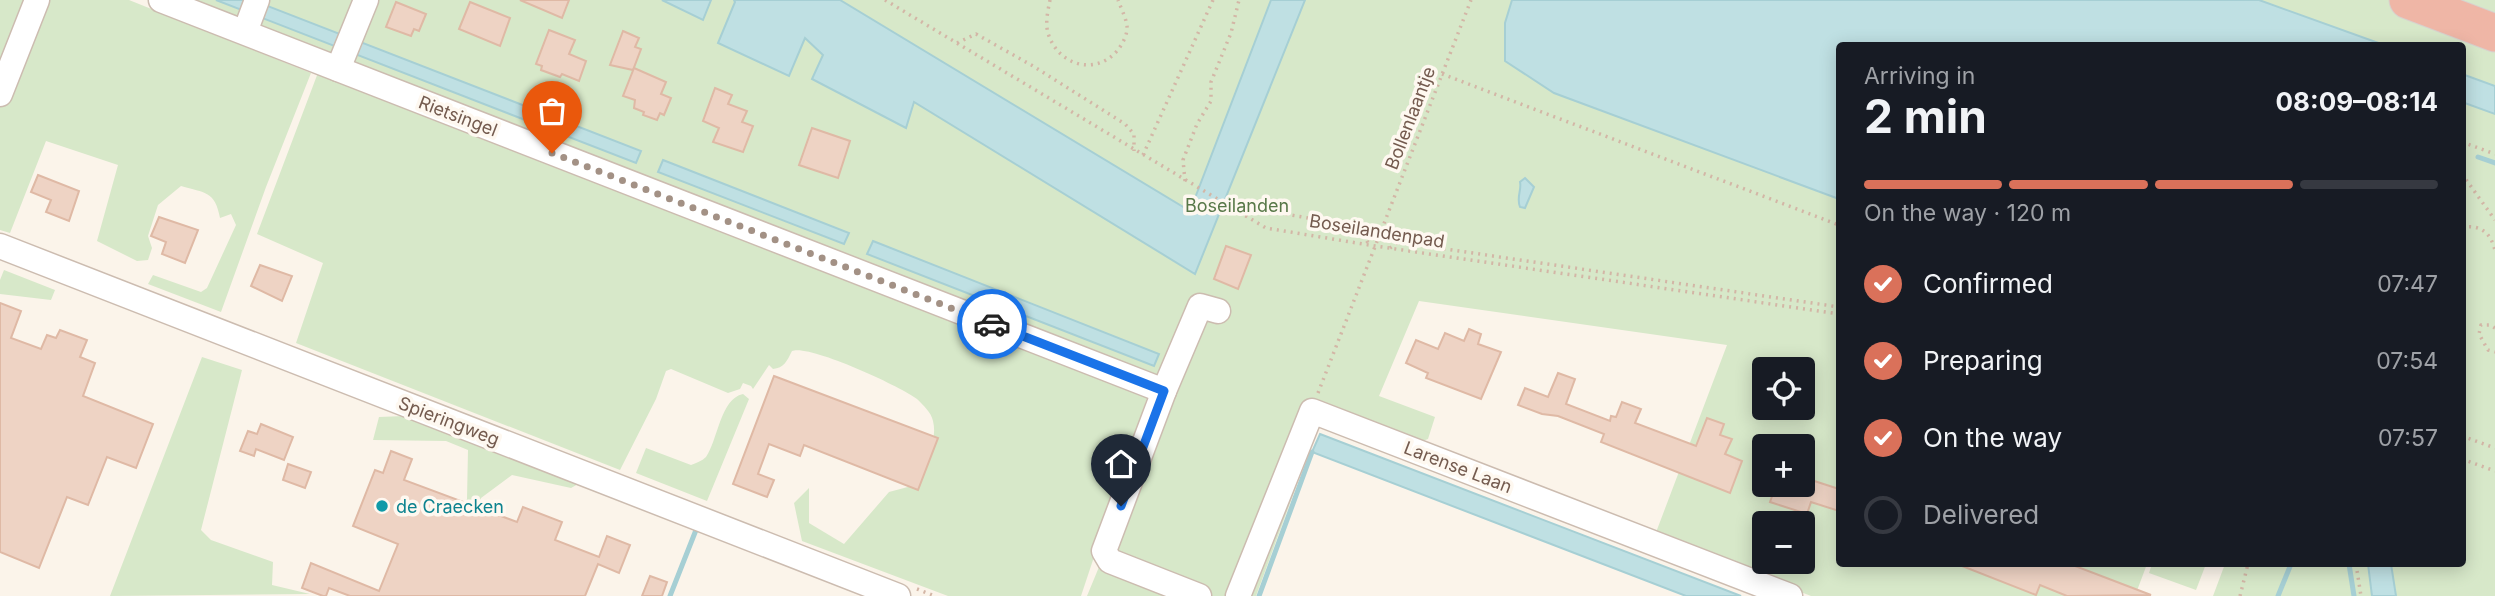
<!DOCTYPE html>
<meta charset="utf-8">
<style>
:root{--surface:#171b24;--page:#20242c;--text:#f1f3f6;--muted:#9ea1a6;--line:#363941;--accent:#da715a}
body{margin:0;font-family:Inter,sans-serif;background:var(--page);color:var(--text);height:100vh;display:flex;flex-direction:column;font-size:26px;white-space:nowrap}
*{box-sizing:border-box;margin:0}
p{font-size:23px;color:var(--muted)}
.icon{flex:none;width:38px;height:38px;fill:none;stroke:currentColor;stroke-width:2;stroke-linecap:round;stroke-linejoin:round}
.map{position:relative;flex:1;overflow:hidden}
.drawer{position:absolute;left:1836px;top:42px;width:630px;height:525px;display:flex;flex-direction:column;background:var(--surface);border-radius:7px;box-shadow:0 4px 18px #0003}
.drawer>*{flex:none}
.tools{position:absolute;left:1752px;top:357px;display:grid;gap:14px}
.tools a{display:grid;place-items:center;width:63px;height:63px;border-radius:7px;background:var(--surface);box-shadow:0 4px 18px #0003;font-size:35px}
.pin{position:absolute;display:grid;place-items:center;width:60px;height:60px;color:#fff;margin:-72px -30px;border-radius:50% 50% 50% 0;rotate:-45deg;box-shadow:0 0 7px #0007}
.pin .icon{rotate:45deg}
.courier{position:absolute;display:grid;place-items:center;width:70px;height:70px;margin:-35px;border:5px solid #1a73e8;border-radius:50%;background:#fff;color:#222;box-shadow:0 2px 9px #0007}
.summary em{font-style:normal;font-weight:700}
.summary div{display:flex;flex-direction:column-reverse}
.summary{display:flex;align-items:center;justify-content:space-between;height:119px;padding:0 28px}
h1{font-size:46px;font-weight:700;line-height:52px}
.bar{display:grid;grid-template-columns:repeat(4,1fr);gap:10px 7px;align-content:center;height:84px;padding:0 28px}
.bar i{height:9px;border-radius:5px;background:var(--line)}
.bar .on{background:var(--accent)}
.bar p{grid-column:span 4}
ol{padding:0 28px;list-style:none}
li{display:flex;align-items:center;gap:21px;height:77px}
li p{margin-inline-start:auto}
li .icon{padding:7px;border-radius:50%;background:var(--accent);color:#fff;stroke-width:4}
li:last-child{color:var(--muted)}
li i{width:38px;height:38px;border:4px solid var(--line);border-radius:50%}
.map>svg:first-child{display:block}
</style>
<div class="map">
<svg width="2495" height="596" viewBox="0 0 2495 596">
<rect width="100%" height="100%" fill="#fbf4ea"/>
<g fill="#d7e8c9" fill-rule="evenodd">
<path d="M 0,0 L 129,0 L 311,73 L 266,187 L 221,312 L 148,284 L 153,275 L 201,292 L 207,288 L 236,225 L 231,214 L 220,218 C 215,191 205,193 181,186 L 158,205 L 148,236 L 152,248 L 148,260 L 137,261 L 97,241 L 118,165 L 46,141 L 10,233 L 0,230 Z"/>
<path d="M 173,0 L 2397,0 L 2495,39 L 2495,596 L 2213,596 L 2225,564 L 2462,564 L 2462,46 L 1839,46 L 1839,564 L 2147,564 L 2135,596 L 1811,596 L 1655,535 L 1727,345 L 1419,301 L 1379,396 L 1435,417 L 1428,439 L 1417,443 L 1325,408 L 1256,596 L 1087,596 L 1168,400 ZM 1764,369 L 1802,369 L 1802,408 L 1764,408 ZM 1764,446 L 1802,446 L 1802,485 L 1764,485 ZM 1764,523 L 1802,523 L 1802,562 L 1764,562 Z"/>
<path d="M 2450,0 L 2495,0 L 2495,17 Z"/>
<path d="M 319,70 L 1148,395 L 1081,596 L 948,596 L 802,541 L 794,503 L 809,488 L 809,523 L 844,544 L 889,492 L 919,484 C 925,465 938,441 933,421 C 931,412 923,405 917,399 C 900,386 809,344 792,351 C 787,361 784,368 773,369 L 769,365 L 753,389 L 751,386 L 743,383 L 740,389 L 728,393 L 671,369 L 666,371 L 656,399 L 620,470 L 296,343 L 323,263 L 257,234 Z"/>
<path d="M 4,270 L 55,290 L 51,300 L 0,294 L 0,280 Z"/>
<path d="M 202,357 L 242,370 L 201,530 L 211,540 L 273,562 L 272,585 L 310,594 L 110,596 Z"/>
<path d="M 743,394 L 749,399 L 707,501 L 636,473 L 646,448 L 691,465 C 696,463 702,461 706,457 C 718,440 720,399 743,394 Z"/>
<path d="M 404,416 L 580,483 L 571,488 L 512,475 L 481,498 L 459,553 L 447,552 L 467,499 L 468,450 L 446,441 L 373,440 L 379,417 Z"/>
<path d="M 2152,564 L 2206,564 L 2196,590 L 2149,573 Z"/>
</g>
<g fill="#bfe0e3" stroke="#a6cfd4" stroke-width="2">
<path d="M 216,0 L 252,0 L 641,151 L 636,163 Z"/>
<path d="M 662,0 L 711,0 L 703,20 Z"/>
<path d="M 734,0 L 840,0 L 1190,211 L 1271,0 L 1305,0 L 1195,274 L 914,102 L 906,128 L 812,79 L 823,55 L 805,38 L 789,76 L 718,43 L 735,2 Z"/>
<path d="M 1512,0 L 2259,0 L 2384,45 L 1839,46 L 1839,199 L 1554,93 L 1505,61 L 1505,23 Z"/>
<path d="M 2462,74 L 2495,86 L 2495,114 L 2462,102 Z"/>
<path d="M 663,160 L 849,233 L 844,244 L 658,172 Z"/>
<path d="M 1525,178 L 1534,187 L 1525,208 L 1520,207 C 1516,197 1522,190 1520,182 Z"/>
<path d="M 873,241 L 1159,354 L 1154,366 L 867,254 Z"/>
<path d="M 1320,434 L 1741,596 L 1686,596 L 1312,452 Z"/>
<path d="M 2368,564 L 2391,564 L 2396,596 L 2372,596 Z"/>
</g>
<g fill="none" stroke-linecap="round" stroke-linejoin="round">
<g stroke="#a6cfd4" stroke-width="5">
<path d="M 2478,157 L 2495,163"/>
<path d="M 2349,564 L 2354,596"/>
<path d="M 670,596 L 696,530"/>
<path d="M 1259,596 L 1312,452"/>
<path d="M 2278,596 L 2291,564"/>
</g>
</g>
<g fill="#eed3c4" stroke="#dfb9a5" stroke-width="2">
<path d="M 520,0 L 569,0 L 562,18 Z"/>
<path d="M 396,2 L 426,14 L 419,31 L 414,29 L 411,36 L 386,27 Z"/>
<path d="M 470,2 L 510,18 L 500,46 L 459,29 Z"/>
<path d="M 549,30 L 575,40 L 569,54 L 586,61 L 579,81 L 562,74 L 560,77 L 541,70 L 542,66 L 536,64 Z"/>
<path d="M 623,31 L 639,38 L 635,47 L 641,49 L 633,70 L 610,65 Z"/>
<path d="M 634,68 L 666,82 L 661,94 L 671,98 L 664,115 L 660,113 L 657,120 L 643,115 L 644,112 L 634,108 L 635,100 L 623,96 Z"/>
<path d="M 715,88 L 732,95 L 728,104 L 747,111 L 742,122 L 753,126 L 743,152 L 713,142 L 719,128 L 703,121 Z"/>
<path d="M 812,128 L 850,141 L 838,178 L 799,165 Z"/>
<path d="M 38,175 L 79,191 L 69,221 L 46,212 L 51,200 L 31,192 Z"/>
<path d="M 159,217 L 198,230 L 185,263 L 162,254 L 166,242 L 151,236 Z"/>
<path d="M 1226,246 L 1251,255 L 1238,289 L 1214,279 Z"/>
<path d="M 260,265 L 292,276 L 282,301 L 251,286 Z"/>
<path d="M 0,303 L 21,311 L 11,338 L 41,349 L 47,335 L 56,338 L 60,330 L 87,340 L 80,357 L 95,363 L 83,396 L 153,424 L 136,468 L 107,457 L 88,505 L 67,497 L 39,568 L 0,552 Z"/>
<path d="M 1469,329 L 1481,334 L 1478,344 L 1501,352 L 1481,399 L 1426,378 L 1428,373 L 1406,363 L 1416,340 L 1438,349 L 1445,333 L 1464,341 Z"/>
<path d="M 1558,373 L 1575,379 L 1566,404 L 1610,421 L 1611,416 L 1616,417 L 1622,402 L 1641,409 L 1635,423 L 1696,446 L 1707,418 L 1724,424 L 1720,435 L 1732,439 L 1725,454 L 1742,461 L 1730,493 L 1601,442 L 1604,434 L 1558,416 L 1542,414 L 1518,405 L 1525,388 L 1548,397 Z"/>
<path d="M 774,376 L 938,438 L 918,490 L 804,445 L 800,456 L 769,444 L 758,474 L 774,480 L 767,497 L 733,484 Z"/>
<path d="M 261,424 L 293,437 L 284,460 L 256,449 L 254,456 L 240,451 L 248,431 L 257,434 Z"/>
<path d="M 391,451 L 412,459 L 404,480 L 517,522 L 523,507 L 562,522 L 555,540 L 599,557 L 607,536 L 630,545 L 619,573 L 598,564 L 585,596 L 350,596 L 329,588 L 326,596 L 323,596 L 302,588 L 311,563 L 379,591 L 398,544 L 353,526 L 375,470 L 383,473 Z"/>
<path d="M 288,464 L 311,472 L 305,488 L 283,480 Z"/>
<path d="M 1802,477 L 1839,489 L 1839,511 L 1811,502 L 1807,514 L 1770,502 L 1776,485 L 1802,485 Z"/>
<path d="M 1957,564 L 2070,564 L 2151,595 L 2067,596 L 2040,585 L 2036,595 Z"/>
<path d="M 650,576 L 667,582 L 662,596 L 642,596 Z"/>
</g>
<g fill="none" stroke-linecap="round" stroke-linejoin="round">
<g stroke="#ccbcb0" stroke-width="27">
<g id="minor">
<path d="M 161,0 L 1164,391"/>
<path d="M 245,32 L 257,0"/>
<path d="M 338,69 L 366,0"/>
<path d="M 0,94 L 37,0"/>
<path d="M 0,246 L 898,596"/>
<path d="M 1199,596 L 1110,561 L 1104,551 L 1164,391 L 1200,306 L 1218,311"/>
<path d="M 1238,596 L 1312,411 L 1790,596"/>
</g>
</g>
<g stroke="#d8d1ce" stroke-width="39">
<path id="highway" d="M 2408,0 L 2495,33"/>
</g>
<g stroke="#d3b6a6" stroke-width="3.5" stroke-dasharray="2 5" stroke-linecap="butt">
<path d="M 885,0 L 1266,228 L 1375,246 L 1839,314"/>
<path d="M 1050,0 C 1048,10 1045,23 1048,33 C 1057,64 1094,77 1117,51 C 1122,45 1128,34 1127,26 C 1126,18 1121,8 1118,0"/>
<path d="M 957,43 L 976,34 L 1033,66 L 1125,124 L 1134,134 L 1134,151"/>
<path d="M 1442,74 L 1839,225"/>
<path d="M 2462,142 L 2495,154"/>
<path d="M 1143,155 L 1213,0"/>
<path d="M 2462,174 L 2495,220"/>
<path d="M 1185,181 L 1183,160 L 1197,124 L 1211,101 L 1211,82 L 1231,33 L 1239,0"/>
<path d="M 1245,216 L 1262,210 L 1360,227 L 1369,245"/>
<path d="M 2462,227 C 2481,225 2490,232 2495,250"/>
<path d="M 1390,248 L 1398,242 L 1839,307"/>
<path d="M 2462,320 L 2464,335 L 2462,344"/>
<path d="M 2495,328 L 2490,325 L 2481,325 L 2479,334 L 2488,350 L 2495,352"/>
<path d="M 1318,393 L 1471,0"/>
<path d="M 2462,436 L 2495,448"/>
<path d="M 2462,459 L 2495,471"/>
<path d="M 2356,564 L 2361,596"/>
<path d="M 917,589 L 935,596"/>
<path d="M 2240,596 L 2248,564"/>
</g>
<use href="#minor" stroke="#fff" stroke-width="24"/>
<use href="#highway" stroke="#efb6a6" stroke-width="37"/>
</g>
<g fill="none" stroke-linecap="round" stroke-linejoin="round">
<path stroke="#a39185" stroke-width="7" stroke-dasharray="0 12.6" d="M 552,153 L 992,324"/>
<path stroke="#1a73e8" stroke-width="9" d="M 992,324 L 1164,391 L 1121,506"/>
</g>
<circle fill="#0f9aa8" stroke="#fef8f0" stroke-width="2.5" cx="382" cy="506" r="7"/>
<g text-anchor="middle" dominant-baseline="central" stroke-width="7" stroke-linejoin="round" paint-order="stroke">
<g font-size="18" fill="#745b4f" stroke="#fef8f0">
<text transform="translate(458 116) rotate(21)">Rietsingel</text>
<text transform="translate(1410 118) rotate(-69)">Bollenlaantje</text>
<text transform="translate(1377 231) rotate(9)">Boseilandenpad</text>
<text transform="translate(449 421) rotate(21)">Spieringweg</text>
<text transform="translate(1458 467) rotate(21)">Larense Laan</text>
</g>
<g font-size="18" fill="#587848" stroke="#fef8f0">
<text x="1237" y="205">Boseilanden</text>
</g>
<g font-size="18" fill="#0d838f" stroke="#fef8f0" text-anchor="start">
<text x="396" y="506">de Craecken</text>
</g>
</g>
</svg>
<div class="tools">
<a><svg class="icon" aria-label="locate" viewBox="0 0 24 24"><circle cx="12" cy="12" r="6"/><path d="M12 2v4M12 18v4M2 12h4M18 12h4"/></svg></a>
<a>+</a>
<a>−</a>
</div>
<div class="pin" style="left:552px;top:153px;background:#ea580c"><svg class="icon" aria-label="bag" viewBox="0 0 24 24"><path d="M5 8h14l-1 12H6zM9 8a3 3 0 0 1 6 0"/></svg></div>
<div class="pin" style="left:1121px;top:506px;background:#1f2937"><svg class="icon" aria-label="home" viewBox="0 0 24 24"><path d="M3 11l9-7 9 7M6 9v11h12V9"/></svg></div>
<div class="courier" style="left:992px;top:324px"><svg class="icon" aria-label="car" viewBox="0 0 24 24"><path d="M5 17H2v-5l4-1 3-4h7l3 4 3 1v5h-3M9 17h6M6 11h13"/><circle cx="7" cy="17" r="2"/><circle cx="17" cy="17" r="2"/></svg></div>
<section class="drawer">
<div class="summary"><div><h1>2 min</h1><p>Arriving in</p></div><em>08:09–08:14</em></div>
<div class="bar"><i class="on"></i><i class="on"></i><i class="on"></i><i></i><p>On the way · 120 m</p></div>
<ol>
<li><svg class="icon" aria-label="check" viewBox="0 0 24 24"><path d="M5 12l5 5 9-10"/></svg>Confirmed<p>07:47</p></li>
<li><svg class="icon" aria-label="check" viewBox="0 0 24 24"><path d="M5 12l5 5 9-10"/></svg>Preparing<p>07:54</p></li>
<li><svg class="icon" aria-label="check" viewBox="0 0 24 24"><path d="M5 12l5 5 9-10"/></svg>On the way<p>07:57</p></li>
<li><i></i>Delivered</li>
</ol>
</section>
</div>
